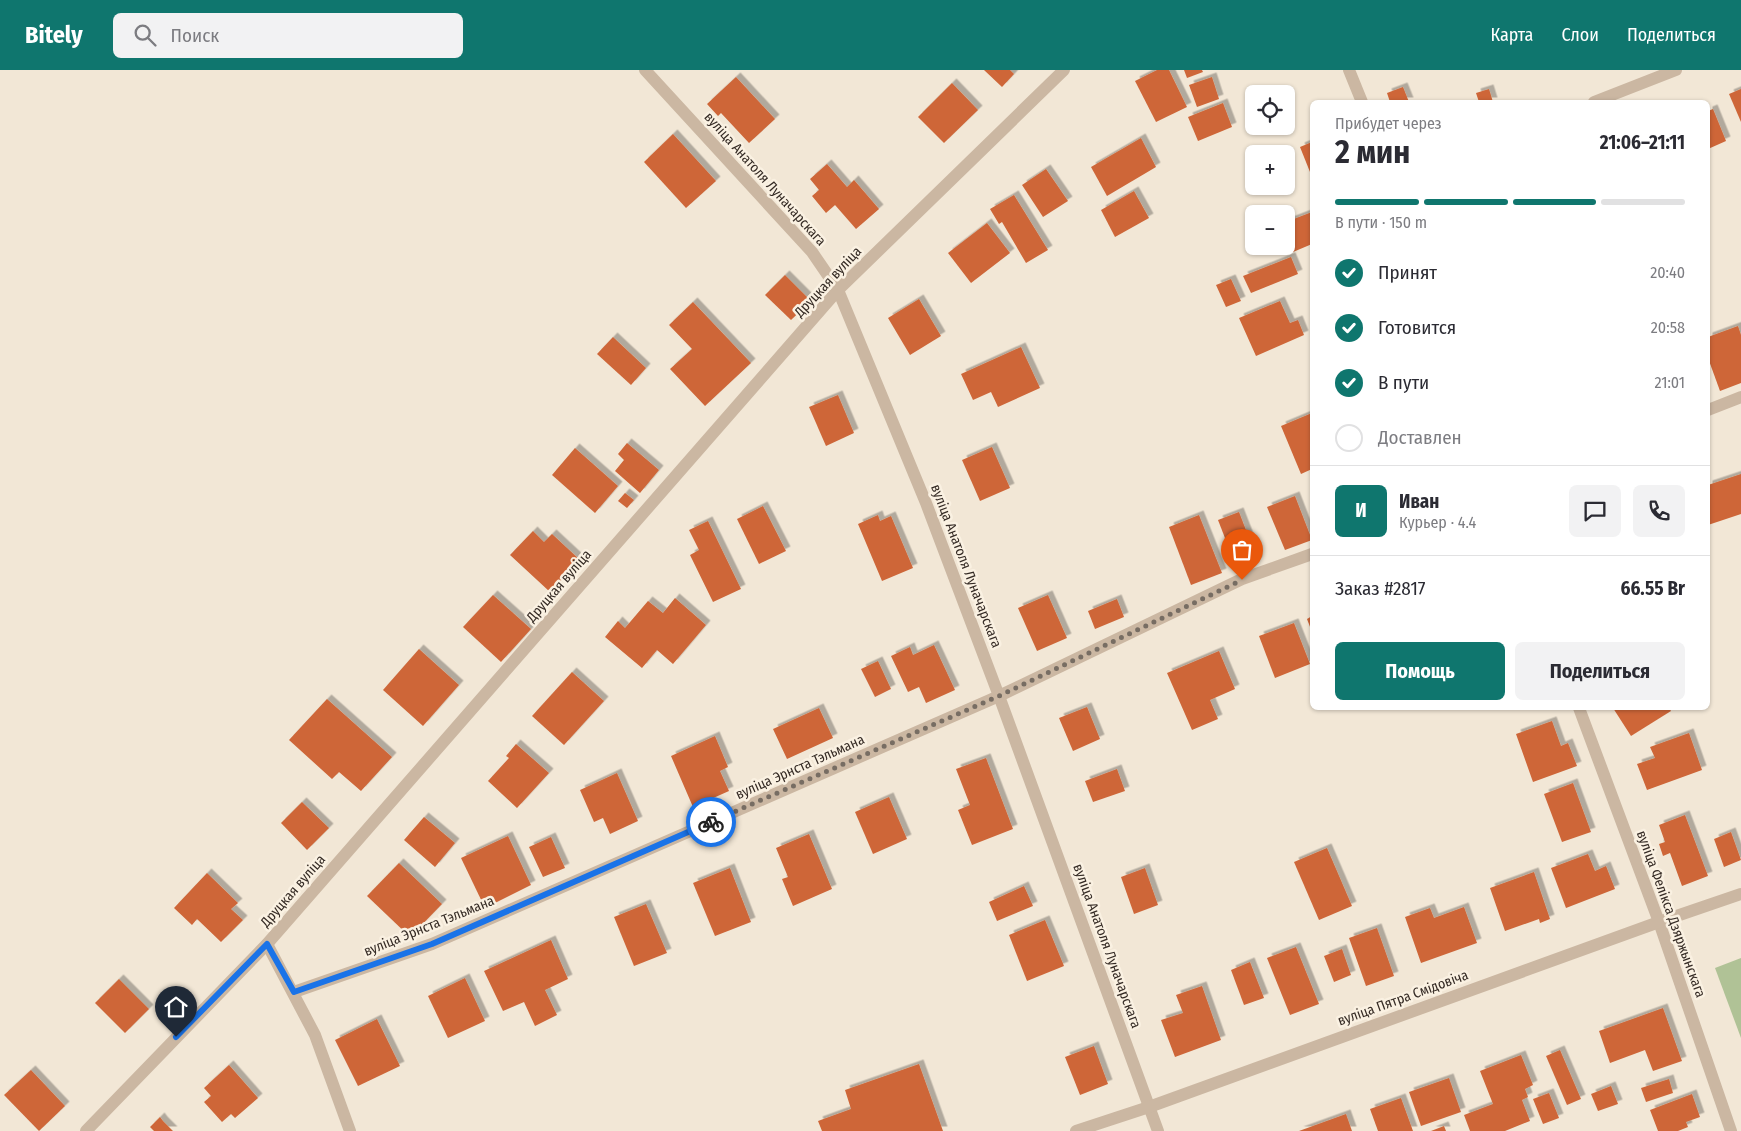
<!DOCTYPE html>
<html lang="ru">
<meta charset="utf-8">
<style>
:root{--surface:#fff;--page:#f2f2f3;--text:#2b2b33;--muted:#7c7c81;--line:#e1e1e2;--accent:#0f766e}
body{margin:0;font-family:"Fira Sans Condensed",sans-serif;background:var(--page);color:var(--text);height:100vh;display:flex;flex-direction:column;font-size:19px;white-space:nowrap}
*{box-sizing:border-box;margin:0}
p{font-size:16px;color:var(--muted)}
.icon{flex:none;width:28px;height:28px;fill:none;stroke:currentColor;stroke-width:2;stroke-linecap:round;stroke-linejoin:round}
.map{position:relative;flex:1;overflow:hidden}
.drawer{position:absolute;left:1310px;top:30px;width:400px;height:610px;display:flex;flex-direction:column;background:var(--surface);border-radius:8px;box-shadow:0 1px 4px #0004}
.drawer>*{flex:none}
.fabs{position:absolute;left:1245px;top:15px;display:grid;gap:10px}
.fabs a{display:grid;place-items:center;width:50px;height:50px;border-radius:8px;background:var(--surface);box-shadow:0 1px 4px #0004;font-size:25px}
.pin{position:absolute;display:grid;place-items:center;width:42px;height:42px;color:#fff;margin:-51px -21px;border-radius:50% 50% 50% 0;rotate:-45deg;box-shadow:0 0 5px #0007}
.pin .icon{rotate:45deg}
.courier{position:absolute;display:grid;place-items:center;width:50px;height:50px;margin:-25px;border:4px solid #1a73e8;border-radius:50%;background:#fff;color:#222;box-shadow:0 1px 6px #0007}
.overview em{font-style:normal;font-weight:700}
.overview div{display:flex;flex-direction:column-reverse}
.overview{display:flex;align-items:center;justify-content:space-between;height:85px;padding:0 25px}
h1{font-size:32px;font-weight:700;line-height:38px}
.bar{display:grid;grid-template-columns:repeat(4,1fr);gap:8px 5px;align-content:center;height:60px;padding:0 25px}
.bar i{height:6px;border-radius:4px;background:var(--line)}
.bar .on{background:var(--accent)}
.bar p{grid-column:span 4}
.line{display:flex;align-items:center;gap:12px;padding:0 25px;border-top:1px solid var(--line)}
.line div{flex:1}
.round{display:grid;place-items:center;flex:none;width:52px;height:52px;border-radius:8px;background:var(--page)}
ol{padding:0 25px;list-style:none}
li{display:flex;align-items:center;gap:15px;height:55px}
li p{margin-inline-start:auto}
li .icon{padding:5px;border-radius:50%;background:var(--accent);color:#fff;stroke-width:4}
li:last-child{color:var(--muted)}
li i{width:28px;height:28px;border:2px solid var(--line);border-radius:50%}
.button{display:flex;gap:10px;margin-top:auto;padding:10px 25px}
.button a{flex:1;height:58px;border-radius:8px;background:var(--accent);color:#fff;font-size:20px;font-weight:700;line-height:58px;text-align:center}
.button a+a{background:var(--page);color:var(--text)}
header{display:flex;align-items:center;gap:30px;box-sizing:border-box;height:70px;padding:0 25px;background:var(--accent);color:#fff}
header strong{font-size:24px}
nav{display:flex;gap:28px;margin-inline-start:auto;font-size:18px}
.search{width:350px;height:45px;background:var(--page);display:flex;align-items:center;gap:12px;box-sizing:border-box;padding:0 18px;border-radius:8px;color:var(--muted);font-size:19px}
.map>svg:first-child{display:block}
</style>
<header>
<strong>Bitely</strong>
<div class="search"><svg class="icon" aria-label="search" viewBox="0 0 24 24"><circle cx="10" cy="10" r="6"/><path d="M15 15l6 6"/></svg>Поиск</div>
<nav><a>Карта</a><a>Слои</a><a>Поделиться</a></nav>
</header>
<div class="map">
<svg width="1741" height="1061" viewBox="0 0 1741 1061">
<defs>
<filter id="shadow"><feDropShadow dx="4.5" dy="-4.5" stdDeviation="0" flood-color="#0004"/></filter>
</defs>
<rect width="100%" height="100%" fill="#f2e7d6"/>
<path fill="#b0c296" d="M 1741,888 L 1741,968 L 1715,898 Z"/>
<g fill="#ce6638" filter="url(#shadow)">
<path d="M 984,0 L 1010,0 L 1014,4 L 1002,17 Z"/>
<path d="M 1157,0 L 1169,0 L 1187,37 L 1156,52 L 1135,11 Z"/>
<path d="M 1184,0 L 1202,0 L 1203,2 L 1187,8 Z"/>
<path d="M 736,7 L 775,49 L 749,73 L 721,43 L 718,46 L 707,34 Z"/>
<path d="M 1212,7 L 1219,29 L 1197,37 L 1189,15 Z"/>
<path d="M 952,13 L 978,40 L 944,73 L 918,47 Z"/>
<path d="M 1403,17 L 1409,32 L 1390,32 L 1387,23 Z"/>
<path d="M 1489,19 L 1493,32 L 1479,32 L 1476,23 Z"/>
<path d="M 1741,19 L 1741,52 L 1729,24 Z"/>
<path d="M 1223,33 L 1232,57 L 1198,71 L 1188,47 Z"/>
<path d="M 1713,39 L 1726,71 L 1708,79 L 1708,41 Z"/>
<path d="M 673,64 L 716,111 L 686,138 L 644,92 Z"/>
<path d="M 1141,68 L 1156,97 L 1107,126 L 1091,97 Z"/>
<path d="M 1312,72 L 1312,107 L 1300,77 Z"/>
<path d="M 827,94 L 847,117 L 854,110 L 879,139 L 856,159 L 835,135 L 826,143 L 812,126 L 819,120 L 810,109 Z"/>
<path d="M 1046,99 L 1068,131 L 1043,147 L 1022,115 Z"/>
<path d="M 1134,121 L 1149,148 L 1115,167 L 1101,140 Z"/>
<path d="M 1014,125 L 1048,180 L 1026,193 L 1002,152 L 999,154 L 990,139 Z"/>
<path d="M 1312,142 L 1312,174 L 1286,185 L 1283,176 L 1286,176 L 1286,152 Z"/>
<path d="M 987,153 L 1010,183 L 971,213 L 948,183 Z"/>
<path d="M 1291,187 L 1298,204 L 1251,223 L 1243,206 Z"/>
<path d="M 785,205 L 811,231 L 791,250 L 765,225 Z"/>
<path d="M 1231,209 L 1241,231 L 1226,237 L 1216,215 Z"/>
<path d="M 919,229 L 941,266 L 910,285 L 888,248 Z"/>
<path d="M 1280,231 L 1290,253 L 1298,250 L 1304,265 L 1256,286 L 1239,248 Z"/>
<path d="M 693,232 L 751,293 L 705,336 L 670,299 L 692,279 L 669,255 Z"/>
<path d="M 1738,256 L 1741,265 L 1741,313 L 1720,321 L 1708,288 L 1708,267 Z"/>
<path d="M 613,267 L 646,298 L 631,315 L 597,284 Z"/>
<path d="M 1021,277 L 1040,318 L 998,337 L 991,322 L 973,330 L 961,304 Z"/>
<path d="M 838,325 L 854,363 L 826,376 L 809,337 Z"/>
<path d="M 1312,343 L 1312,399 L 1301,404 L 1281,356 Z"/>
<path d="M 627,373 L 659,400 L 640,423 L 615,401 L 624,390 L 618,384 Z"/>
<path d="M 992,377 L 1010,418 L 980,431 L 962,390 Z"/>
<path d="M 575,378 L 618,416 L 595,443 L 552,405 Z"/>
<path d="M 1741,404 L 1741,444 L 1708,455 L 1708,415 Z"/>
<path d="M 625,423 L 634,430 L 627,438 L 618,431 Z"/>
<path d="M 1295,426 L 1312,470 L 1285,480 L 1267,437 Z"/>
<path d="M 763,436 L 786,481 L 759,494 L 737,449 Z"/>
<path d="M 1239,442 L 1258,491 L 1237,499 L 1218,450 Z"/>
<path d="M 878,445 L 880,451 L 891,446 L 913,498 L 882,511 L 858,454 Z"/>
<path d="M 1199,445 L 1222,503 L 1191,515 L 1169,457 Z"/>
<path d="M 708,451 L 741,519 L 713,532 L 690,485 L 699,480 L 689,460 Z"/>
<path d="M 533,461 L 544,472 L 552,464 L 580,490 L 550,522 L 510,485 Z"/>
<path d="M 493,525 L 531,559 L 501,592 L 463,557 Z"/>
<path d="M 1048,525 L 1067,568 L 1037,581 L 1018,538 Z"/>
<path d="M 675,528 L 706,555 L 673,594 L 657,580 L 642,598 L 605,567 L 618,551 L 625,558 L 648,531 L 663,543 Z"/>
<path d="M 1117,529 L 1124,547 L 1095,559 L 1088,541 Z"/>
<path d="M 1312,546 L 1312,562 L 1307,549 Z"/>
<path d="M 1294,553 L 1310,594 L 1275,608 L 1259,566 Z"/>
<path d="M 934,575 L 955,620 L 926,633 L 919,617 L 908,622 L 891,586 L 910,577 L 913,585 Z"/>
<path d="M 419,579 L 459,615 L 423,656 L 383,620 Z"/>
<path d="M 1219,581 L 1235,619 L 1210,630 L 1218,649 L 1192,660 L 1167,603 Z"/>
<path d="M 878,591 L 891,619 L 875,627 L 861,599 Z"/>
<path d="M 572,602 L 604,631 L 564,675 L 532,646 Z"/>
<path d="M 327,629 L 392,687 L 361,721 L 339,702 L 332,709 L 289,670 Z"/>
<path d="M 1087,637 L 1100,669 L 1073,681 L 1059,648 Z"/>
<path d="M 819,638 L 833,668 L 787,689 L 773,659 Z"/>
<path d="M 1613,638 L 1669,638 L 1671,641 L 1631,666 Z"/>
<path d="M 1552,651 L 1561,676 L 1568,673 L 1577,696 L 1533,712 L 1516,664 Z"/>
<path d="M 1689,663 L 1702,700 L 1647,720 L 1637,694 L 1655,688 L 1650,677 Z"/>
<path d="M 715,666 L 728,697 L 720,701 L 729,721 L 693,737 L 671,686 Z"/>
<path d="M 516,674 L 549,703 L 517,738 L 488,711 L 509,688 L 506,686 Z"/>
<path d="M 986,688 L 1013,759 L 972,775 L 958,740 L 970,735 L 956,699 Z"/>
<path d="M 1117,699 L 1125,721 L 1093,732 L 1085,711 Z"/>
<path d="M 617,703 L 638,751 L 610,764 L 603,748 L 594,752 L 580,720 Z"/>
<path d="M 1573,713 L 1591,762 L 1562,772 L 1544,724 Z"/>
<path d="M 889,727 L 907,769 L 873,784 L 855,742 Z"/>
<path d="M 302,732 L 329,758 L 307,780 L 281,753 Z"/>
<path d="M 1685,745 L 1708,806 L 1682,816 L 1670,783 L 1663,786 L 1659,774 L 1665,772 L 1659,755 Z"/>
<path d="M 424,747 L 455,773 L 435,797 L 404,770 Z"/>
<path d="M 1731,762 L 1741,790 L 1724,797 L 1714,769 Z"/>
<path d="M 809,764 L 832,819 L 793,836 L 782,809 L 788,807 L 776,778 Z"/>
<path d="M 508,766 L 531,815 L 485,838 L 461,788 Z"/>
<path d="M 551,767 L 565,798 L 543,807 L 529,777 Z"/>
<path d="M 1327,778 L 1352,836 L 1319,850 L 1294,792 Z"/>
<path d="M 1588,784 L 1595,801 L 1606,796 L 1615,819 L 1566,838 L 1551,798 Z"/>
<path d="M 399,793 L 442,834 L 410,867 L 367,826 Z"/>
<path d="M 730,798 L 751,852 L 715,866 L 693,813 Z"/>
<path d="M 1145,798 L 1158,835 L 1134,844 L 1121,807 Z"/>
<path d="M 1534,802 L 1550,849 L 1540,853 L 1539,849 L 1505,861 L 1490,818 Z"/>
<path d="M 207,803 L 238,833 L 231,839 L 243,850 L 221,872 L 197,849 L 192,855 L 174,838 Z"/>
<path d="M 1024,816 L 1033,836 L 997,851 L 989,832 Z"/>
<path d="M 646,834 L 667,883 L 634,896 L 614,847 Z"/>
<path d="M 1464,837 L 1477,873 L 1421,893 L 1405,847 L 1430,838 L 1434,848 Z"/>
<path d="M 1045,850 L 1064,896 L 1027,911 L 1009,865 Z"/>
<path d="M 1377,858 L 1394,906 L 1366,916 L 1349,868 Z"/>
<path d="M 551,870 L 568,909 L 545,920 L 557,945 L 535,956 L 524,932 L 503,941 L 484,901 Z"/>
<path d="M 1296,877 L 1319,934 L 1290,945 L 1267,888 Z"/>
<path d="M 1342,879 L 1351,905 L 1334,912 L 1324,886 Z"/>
<path d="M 1250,892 L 1264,928 L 1244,935 L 1231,900 Z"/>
<path d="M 465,908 L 485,951 L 448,968 L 428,926 Z"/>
<path d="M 119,909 L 149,939 L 125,963 L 95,933 Z"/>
<path d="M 1202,916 L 1221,970 L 1175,987 L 1161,950 L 1183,943 L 1176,925 Z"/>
<path d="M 1663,938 L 1682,991 L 1653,1001 L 1645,980 L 1610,993 L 1599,961 Z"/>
<path d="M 377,949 L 400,996 L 358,1016 L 335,970 Z"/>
<path d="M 1094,976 L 1108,1014 L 1080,1025 L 1065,987 Z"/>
<path d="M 1560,980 L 1581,1029 L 1567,1035 L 1546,986 Z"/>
<path d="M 1521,985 L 1533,1015 L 1525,1019 L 1528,1027 L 1522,1030 L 1530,1051 L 1505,1061 L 1470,1061 L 1464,1045 L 1493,1034 L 1480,1001 Z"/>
<path d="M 919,994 L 943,1061 L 822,1061 L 818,1051 L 851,1039 L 845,1020 Z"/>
<path d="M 229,995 L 258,1028 L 235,1048 L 231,1044 L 222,1052 L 204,1032 L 211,1026 L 204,1018 Z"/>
<path d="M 31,1000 L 65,1036 L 39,1061 L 4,1025 Z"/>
<path d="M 1449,1008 L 1461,1042 L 1421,1056 L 1409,1022 Z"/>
<path d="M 1669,1009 L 1673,1023 L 1646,1032 L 1641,1018 Z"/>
<path d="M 1611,1016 L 1618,1034 L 1598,1041 L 1591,1024 Z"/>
<path d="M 1549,1023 L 1559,1048 L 1543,1054 L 1533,1029 Z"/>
<path d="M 1692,1024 L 1700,1047 L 1686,1052 L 1688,1057 L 1678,1061 L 1658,1061 L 1650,1040 Z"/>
<path d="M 1401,1028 L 1413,1061 L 1378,1061 L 1370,1039 Z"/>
<path d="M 1346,1044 L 1352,1061 L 1299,1061 Z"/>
<path d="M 160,1047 L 163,1051 L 173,1061 L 154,1061 L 150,1057 Z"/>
<path d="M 1444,1056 L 1446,1061 L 1431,1061 Z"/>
</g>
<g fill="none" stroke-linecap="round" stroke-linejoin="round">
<g stroke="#cbb7a2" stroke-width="12">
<path d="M 645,0 L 812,182 L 838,220 L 926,433 L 999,626 L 1158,1061"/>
<path d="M 1349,0 L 1362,32"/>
<path d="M 1594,32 L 1676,0"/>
<path d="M 1708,340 L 1741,327"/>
<path d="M 1579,638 L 1659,852 L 1731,1061"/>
<path d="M 267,874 L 315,965 L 350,1061"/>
<path d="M 294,922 L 432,874 L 999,626 L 1242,509 L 1312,484"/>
<path d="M 86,1061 L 267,874 L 838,220 L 1064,0"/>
<path d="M 1076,1061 L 1149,1037 L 1659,852 L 1741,824"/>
</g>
</g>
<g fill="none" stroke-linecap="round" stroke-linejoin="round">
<path stroke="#776d63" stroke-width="5" stroke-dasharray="0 9" d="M 711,752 L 999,626 L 1242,510"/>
<path stroke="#1a73e8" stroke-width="6" d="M 176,967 L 267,874 L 294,922 L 432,874 L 711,752"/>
</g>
<g text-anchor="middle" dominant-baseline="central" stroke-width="5" stroke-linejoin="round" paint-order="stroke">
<g font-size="14" fill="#352b25" stroke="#faf1e2">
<text transform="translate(765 109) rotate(48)">вуліца Анатоля Луначарскага</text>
<text transform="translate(828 212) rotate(-47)">Друцкая вуліца</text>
<text transform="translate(966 496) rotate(69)">вуліца Анатоля Луначарскага</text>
<text transform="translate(559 516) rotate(-49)">Друцкая вуліца</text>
<text transform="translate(800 697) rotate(-24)">вуліца Эрнста Тэльмана</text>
<text transform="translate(293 821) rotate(-49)">Друцкая вуліца</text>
<text transform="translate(1671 844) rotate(70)">вуліца Фелікса Дзяржынскага</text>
<text transform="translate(429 856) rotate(-22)">вуліца Эрнста Тэльмана</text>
<text transform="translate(1107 876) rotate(70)">вуліца Анатоля Луначарскага</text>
<text transform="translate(1403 928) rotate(-20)">вуліца Пятра Смідовіча</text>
</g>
</g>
</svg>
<div class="fabs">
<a><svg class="icon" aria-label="locate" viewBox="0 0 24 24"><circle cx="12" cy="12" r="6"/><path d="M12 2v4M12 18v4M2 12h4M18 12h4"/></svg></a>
<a>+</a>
<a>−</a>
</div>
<div class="pin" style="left:1242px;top:510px;background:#ea580c"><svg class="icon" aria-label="bag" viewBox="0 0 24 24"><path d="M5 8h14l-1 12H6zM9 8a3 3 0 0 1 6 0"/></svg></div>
<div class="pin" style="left:176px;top:967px;background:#1f2937"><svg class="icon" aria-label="home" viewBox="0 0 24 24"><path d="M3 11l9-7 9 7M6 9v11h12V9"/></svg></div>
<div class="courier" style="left:711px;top:752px"><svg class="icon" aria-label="bike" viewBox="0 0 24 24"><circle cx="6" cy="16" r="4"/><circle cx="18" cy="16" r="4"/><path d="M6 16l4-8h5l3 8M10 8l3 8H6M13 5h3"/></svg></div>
<section class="drawer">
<div class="overview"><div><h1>2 мин</h1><p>Прибудет через</p></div><em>21:06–21:11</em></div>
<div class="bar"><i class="on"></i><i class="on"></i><i class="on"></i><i></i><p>В пути · 150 m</p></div>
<ol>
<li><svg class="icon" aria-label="check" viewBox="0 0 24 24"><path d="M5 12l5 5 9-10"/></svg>Принят<p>20:40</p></li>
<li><svg class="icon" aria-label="check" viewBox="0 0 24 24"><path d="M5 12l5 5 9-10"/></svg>Готовится<p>20:58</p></li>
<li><svg class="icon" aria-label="check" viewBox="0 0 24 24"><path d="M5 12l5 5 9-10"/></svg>В пути<p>21:01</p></li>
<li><i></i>Доставлен</li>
</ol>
<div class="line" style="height:90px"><b class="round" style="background:var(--accent);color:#fff">И</b><div><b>Иван</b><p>Курьер · 4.4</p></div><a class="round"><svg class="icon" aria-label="chat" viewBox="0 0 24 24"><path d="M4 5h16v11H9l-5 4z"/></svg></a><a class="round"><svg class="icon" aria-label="phone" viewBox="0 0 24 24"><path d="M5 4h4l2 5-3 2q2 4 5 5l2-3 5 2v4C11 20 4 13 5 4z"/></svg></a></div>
<div class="line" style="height:65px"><div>Заказ #2817</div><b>66.55 Br</b></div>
<div class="button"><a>Помощь</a><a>Поделиться</a></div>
</section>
</div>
